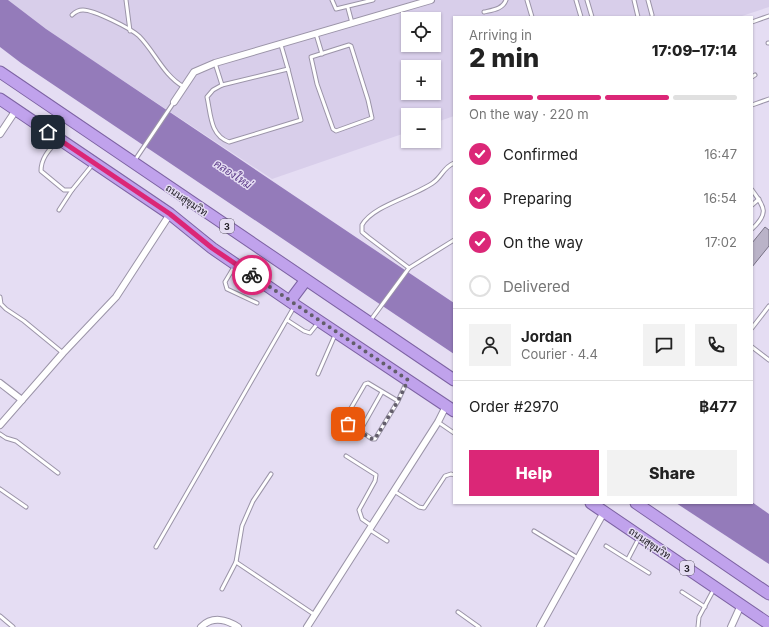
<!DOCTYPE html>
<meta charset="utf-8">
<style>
:root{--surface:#fff;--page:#f2f2f2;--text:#222;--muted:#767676;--line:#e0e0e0;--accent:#db2777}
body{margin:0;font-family:Inter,Sarabun,sans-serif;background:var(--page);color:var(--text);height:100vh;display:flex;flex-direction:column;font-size:15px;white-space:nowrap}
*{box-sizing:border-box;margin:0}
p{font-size:13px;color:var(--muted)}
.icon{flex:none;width:22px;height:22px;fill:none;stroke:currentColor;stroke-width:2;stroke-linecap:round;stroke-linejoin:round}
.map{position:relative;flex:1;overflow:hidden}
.details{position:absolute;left:453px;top:16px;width:300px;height:488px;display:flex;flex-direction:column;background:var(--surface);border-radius:0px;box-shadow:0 1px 3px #0004}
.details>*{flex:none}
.buttons{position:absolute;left:401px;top:12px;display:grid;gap:8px}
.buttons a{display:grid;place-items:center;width:40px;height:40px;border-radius:0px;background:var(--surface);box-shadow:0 1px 3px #0004;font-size:20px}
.pin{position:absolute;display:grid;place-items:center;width:34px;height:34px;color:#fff;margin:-17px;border-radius:8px;box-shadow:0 2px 6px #0006}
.courier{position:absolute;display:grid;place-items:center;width:40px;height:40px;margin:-20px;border:3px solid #db2777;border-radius:50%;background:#fff;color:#222;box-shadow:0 1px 5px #0007}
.overview em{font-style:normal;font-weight:800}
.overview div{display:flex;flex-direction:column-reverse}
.overview{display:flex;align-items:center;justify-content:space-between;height:68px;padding:0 16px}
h1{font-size:26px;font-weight:800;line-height:30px}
.bar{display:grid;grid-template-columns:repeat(4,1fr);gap:6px 4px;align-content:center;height:48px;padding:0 16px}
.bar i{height:5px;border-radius:3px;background:var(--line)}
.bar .selected{background:var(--accent)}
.bar p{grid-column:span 4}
.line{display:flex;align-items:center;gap:10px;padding:0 16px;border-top:1px solid var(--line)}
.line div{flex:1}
.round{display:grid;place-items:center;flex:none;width:42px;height:42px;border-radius:0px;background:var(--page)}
ol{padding:0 16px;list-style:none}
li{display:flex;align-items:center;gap:12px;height:44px}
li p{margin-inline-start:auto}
li .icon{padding:4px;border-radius:50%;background:var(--accent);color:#fff;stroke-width:4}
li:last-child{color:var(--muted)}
li i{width:22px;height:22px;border:2px solid var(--line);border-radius:50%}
.button{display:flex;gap:8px;margin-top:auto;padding:8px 16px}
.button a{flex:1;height:46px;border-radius:0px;background:var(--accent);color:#fff;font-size:16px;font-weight:800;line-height:46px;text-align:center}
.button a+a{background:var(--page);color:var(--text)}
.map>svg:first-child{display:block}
</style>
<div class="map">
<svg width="769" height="627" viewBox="0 0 769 627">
<rect width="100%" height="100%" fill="#e5ddf3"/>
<path fill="#d8ceea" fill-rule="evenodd" d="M 1,0 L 769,0 L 769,7 L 739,17 L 454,17 L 454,116 L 434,123 L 434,115 L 408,115 L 408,132 L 272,179 ZM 408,19 L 434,19 L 434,45 L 408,45 ZM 408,67 L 434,67 L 434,93 L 408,93 Z"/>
<g fill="#947bba">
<path d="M 0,0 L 8,0 L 46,29 L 454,303 L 454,354 L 21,63 L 0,47 Z"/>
<path d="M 752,502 L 769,514 L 769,564 L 676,503 Z"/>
</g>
<path fill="#bab3c8" stroke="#787285" d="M 765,227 L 769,230 L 769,246 L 752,267 L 752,243 Z"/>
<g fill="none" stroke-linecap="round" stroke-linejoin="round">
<g stroke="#9b94a8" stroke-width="5">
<g id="service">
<path d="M 126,0 L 130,31"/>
<path d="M 332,0 L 336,9 L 373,0"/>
<path d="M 527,0 L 532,17"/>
<path d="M 576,0 L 581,17"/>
<path d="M 587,0 L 592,17"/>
<path d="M 634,0 L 638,17"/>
<path d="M 648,0 L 652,15"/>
<path d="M 348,8 L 352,23"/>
<path d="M 484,12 C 493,10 503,9 506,0"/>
<path d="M 72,15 C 75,12 78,10 83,10 C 94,10 130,28 139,36 C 155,52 163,75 184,87"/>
<path d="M 752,22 L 769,16"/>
<path d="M 316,34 L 322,54"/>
<path d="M 768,43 L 769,43"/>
<path d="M 349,45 L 351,46 L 368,100 L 372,118 L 336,131 L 333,129 L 317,84 L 311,57 Z"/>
<path d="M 215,63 L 222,85 L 288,69 L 281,45"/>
<path d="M 752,77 L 755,75"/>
<path d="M 222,85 L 213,90 L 207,97 C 211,115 210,135 229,142 L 301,120 L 288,69"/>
<path d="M 752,105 L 769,99"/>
<path d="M 58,140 C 49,150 41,158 41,171 L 64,190 L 72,190 L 93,164"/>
<path d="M 135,160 L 174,102"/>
<path d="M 752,190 C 765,208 769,213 752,229"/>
<path d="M 752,205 L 759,199"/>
<path d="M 59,210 L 72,190"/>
<path d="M 234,267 L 225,282 L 227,289 L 257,303"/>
<path d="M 409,268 L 368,237 L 362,232 L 362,225 C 373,205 416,196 434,182 C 442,176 444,167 454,163"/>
<path d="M 0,297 L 1,304 L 6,309 L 24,321 L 63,353"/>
<path d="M 287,320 L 304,331 L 310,333 L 318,323"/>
<path d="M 370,321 L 409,268 L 454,240"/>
<path d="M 752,328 L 769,306"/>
<path d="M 752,347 L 769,360"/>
<path d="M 318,374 L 335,335"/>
<path d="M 398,401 L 368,383 L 365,384 L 347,415 L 346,421 L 372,439 L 375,439 L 398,401 L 407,381"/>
<path d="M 438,422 L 454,433"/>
<path d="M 360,431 L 382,392"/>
<path d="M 0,434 L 6,438 L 16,441 L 58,473"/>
<path d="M 346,456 L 376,475 L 375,481 L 359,510 L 362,519 L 372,526"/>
<path d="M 0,489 L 26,507"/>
<path d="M 394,491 L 419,507 L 424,508 L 445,476 L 451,474 L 454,475"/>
<path d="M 370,530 L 387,541"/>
<path d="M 534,531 L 578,558"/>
<path d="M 606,546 L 649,573"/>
<path d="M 156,547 L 294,307"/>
<path d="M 628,559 L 639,538"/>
<path d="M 236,562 L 242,526 L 253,501 L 271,474"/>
<path d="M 222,589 L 236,562 L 315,615"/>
<path d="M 682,592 L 705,607"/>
<path d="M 458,612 L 479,627"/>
<path d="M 0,616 L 13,627"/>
<path d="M 698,627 L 699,617 L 714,589"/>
</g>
</g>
<g stroke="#9b94a8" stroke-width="8">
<g id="minor">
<path d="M 174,102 L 194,72 L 215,63 L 431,0"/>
<path d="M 0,134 L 16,110"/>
<path d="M 0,383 L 22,400"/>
<path d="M 0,425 L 63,353 L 116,297 L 170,214"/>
<path d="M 201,627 C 212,616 226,619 238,627"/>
<path d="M 307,627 L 438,422 L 446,406"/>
<path d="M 540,627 L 604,512"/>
<path d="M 731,627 L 741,605"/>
</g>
</g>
<g stroke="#7d63a3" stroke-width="13">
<g id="trunk">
<path d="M 0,72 L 454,380"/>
<path d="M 0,99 L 170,214 L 212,248 L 295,305 L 454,411"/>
<path d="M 290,301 L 305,281"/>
<path d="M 591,503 L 769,624"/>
<path d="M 636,503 L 769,594"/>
</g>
</g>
<use href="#service" stroke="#fff" stroke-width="3"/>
<use href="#minor" stroke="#fff" stroke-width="6"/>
<use href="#trunk" stroke="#c0a2ec" stroke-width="11"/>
</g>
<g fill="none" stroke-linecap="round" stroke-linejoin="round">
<path stroke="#635e6b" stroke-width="4" stroke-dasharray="0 7.2" d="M 252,275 L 408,380 L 398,401 L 375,439 L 372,439 L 348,424"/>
<path stroke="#db2777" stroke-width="5" d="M 48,132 L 170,214 L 212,248 L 252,275"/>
</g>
<g text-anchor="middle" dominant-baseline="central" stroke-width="3" stroke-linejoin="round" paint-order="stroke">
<g fill="#e5ddf3" stroke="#595461" stroke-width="1">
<rect x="220" y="219" width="14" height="14" rx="3"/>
<rect x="680" y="561" width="14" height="14" rx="3"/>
</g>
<g font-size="9" font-weight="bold" fill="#1d1a22">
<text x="227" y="226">3</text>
<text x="687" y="568">3</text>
</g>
<g font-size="10" fill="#1d1a22" stroke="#e5ddf3">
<text transform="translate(187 200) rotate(34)">ถนนสุขุมวิท</text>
<text transform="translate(650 543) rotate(34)">ถนนสุขุมวิท</text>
</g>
<g font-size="11" font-style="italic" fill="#5e3d8a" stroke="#e5ddf3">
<text transform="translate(233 174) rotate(34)">คลองใหม่</text>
</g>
</g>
</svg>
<div class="buttons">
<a><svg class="icon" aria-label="locate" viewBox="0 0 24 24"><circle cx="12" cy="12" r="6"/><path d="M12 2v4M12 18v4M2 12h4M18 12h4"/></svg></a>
<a>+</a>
<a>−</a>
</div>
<div class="pin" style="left:348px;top:424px;background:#ea580c"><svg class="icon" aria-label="bag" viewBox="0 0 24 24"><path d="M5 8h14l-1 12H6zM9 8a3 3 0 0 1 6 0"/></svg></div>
<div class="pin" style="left:48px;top:132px;background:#1f2937"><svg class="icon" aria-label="home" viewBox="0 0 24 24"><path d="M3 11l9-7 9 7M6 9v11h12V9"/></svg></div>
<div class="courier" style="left:252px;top:275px"><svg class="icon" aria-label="bike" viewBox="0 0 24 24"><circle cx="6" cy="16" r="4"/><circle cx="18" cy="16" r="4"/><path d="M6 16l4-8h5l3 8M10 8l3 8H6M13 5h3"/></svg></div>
<section class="details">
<div class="overview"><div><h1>2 min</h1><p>Arriving in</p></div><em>17:09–17:14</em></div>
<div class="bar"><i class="selected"></i><i class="selected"></i><i class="selected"></i><i></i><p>On the way · 220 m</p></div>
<ol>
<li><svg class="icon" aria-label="check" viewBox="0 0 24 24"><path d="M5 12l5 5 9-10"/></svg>Confirmed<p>16:47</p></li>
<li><svg class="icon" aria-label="check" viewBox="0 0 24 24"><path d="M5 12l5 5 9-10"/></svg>Preparing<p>16:54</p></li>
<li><svg class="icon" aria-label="check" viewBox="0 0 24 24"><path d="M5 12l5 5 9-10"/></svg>On the way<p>17:02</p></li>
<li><i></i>Delivered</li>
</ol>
<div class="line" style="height:72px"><a class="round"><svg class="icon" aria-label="person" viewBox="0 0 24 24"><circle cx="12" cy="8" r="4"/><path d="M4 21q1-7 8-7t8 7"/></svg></a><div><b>Jordan</b><p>Courier · 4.4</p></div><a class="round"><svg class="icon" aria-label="chat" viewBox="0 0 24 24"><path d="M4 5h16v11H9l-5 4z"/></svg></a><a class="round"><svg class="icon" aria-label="phone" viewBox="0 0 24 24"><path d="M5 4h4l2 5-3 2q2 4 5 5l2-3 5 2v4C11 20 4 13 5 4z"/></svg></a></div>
<div class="line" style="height:52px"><div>Order #2970</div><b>฿477</b></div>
<div class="button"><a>Help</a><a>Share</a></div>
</section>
</div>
